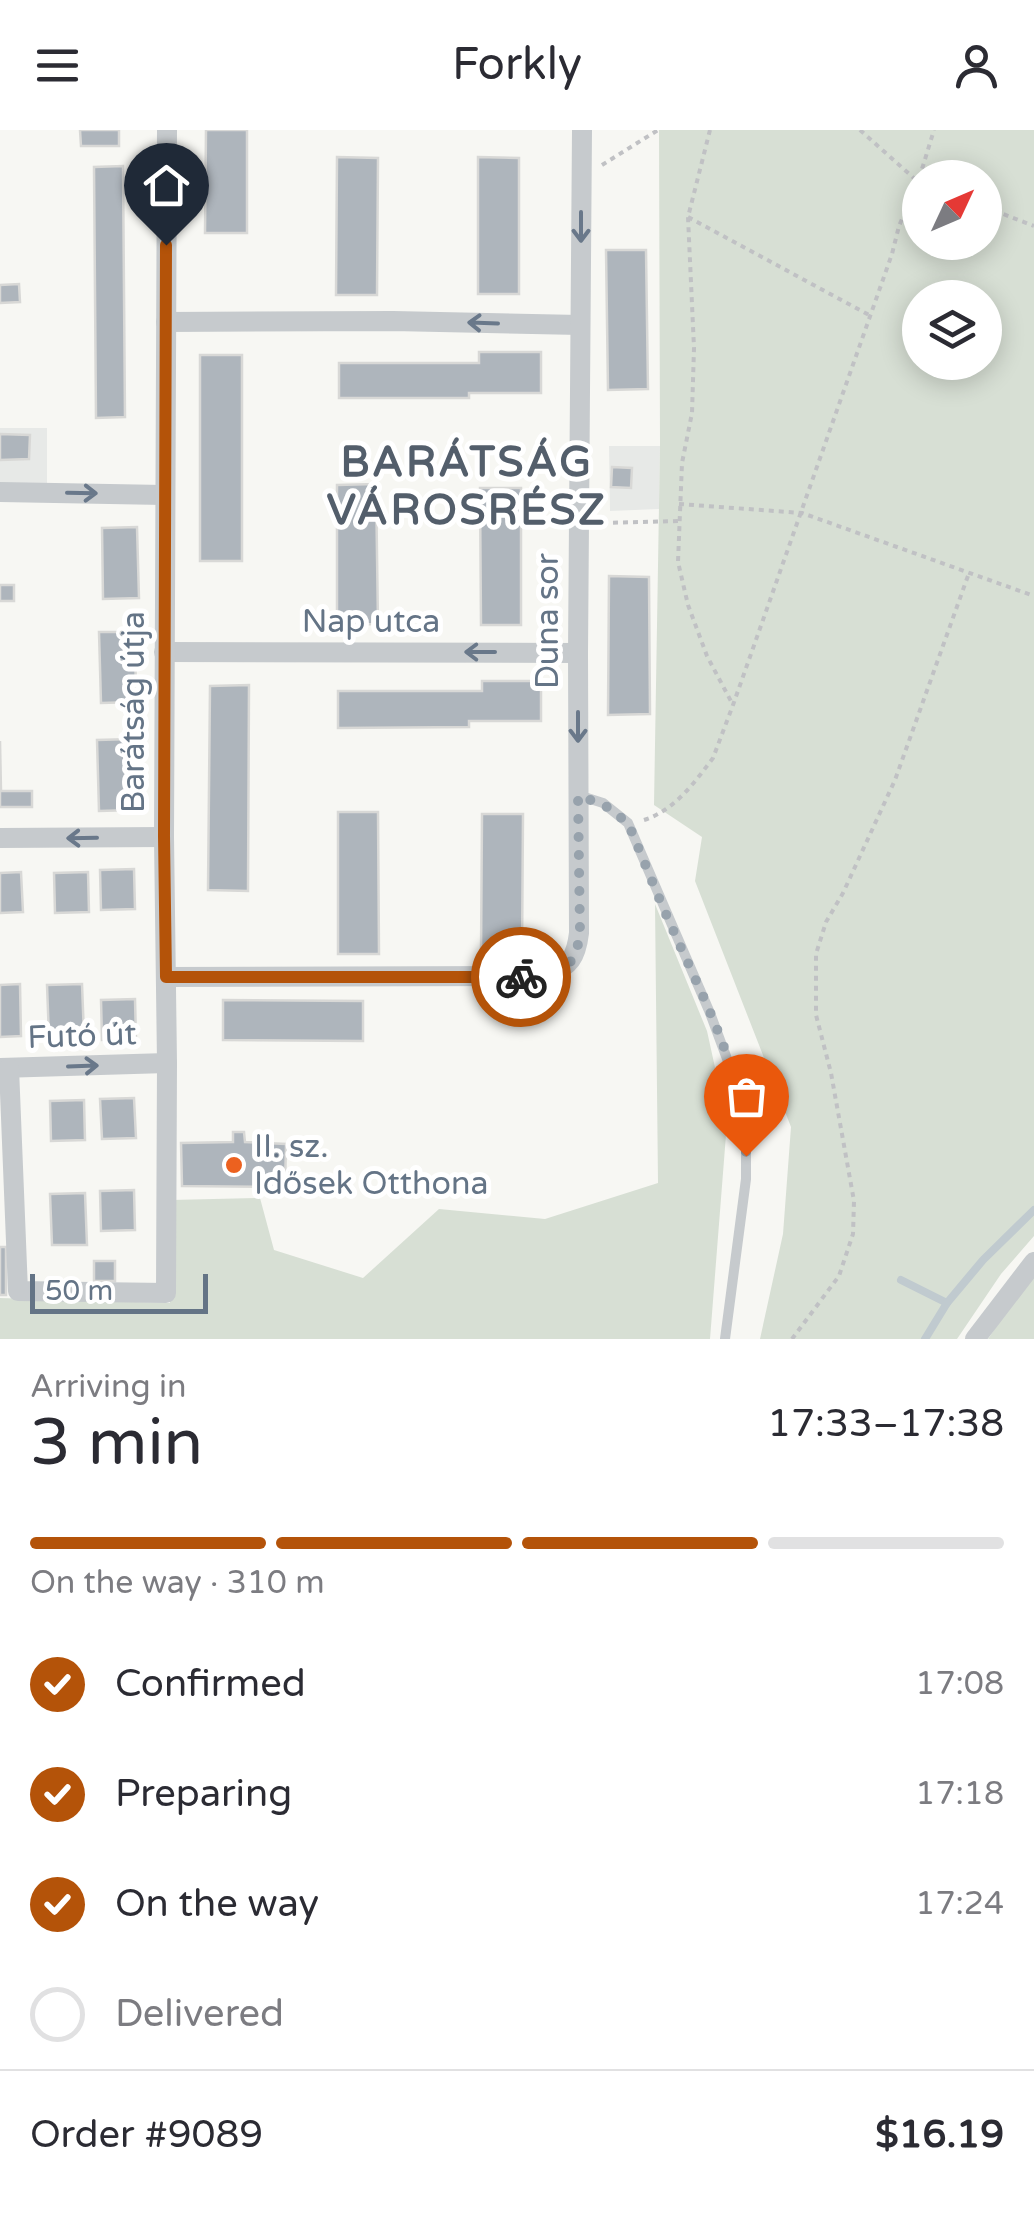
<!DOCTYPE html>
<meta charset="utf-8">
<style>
:root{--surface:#fff;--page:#f2f2f3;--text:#2b2b33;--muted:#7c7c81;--line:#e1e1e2;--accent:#b45309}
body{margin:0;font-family:"Varela Round",sans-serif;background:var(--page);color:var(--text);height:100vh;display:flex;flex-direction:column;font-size:38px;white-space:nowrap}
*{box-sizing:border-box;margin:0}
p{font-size:32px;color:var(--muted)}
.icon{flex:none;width:55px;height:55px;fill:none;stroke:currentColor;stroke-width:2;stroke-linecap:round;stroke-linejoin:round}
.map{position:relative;height:1209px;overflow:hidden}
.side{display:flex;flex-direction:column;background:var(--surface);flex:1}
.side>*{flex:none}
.needle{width:65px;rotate:46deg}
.controls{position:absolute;left:902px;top:30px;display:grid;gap:20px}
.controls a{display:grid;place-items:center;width:100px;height:100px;border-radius:50%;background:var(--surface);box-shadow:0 5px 25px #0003;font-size:50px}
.scale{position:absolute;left:30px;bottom:25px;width:178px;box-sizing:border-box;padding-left:10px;border:5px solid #647486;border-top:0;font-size:28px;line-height:35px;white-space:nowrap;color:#647486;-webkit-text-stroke:8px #fff;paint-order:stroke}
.pin{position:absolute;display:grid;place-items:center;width:85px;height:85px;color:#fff;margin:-102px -42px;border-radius:50% 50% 50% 0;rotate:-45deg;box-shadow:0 0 10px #0007}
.pin .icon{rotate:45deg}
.courier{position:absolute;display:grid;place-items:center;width:100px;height:100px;margin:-50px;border:8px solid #b45309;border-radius:50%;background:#fff;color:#222;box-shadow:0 2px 12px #0007}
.summary em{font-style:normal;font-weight:600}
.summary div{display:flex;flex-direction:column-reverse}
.summary{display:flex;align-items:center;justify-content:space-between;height:170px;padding:0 30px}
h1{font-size:65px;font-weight:600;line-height:75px}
.bar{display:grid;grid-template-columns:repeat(4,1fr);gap:15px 10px;align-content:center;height:120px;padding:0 30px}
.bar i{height:12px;border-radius:8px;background:var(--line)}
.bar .current{background:var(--accent)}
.bar p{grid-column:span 4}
.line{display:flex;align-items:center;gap:25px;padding:0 30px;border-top:2px solid var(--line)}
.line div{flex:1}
ol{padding:0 30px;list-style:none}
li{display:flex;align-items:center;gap:30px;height:110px}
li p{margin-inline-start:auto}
li .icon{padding:10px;border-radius:50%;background:var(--accent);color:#fff;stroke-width:4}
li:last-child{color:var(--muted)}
li i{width:55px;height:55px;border:5px solid var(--line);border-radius:50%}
header{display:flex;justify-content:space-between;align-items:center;height:130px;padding:0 30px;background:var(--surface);font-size:45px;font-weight:600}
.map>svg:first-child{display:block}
</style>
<header><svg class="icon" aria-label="menu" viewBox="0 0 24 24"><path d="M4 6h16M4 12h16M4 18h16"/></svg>Forkly<svg class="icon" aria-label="person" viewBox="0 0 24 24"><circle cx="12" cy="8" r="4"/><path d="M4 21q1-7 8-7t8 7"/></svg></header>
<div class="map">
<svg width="1034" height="1209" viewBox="0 0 1034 1209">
<rect width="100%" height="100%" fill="#f7f7f3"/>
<g fill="#e7e9e7">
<path d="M 0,298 L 47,298 L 47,355 L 0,356 Z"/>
<path d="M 609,316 L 660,316 L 659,379 L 610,381 Z"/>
</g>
<g fill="#d7dfd4" fill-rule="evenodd">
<path d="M 659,0 L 1034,0 L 1034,1106 L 1001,1144 L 957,1209 L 760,1209 L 783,1104 L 791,997 L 695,751 L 702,707 L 654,675 L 660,316 ZM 920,48 L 985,48 L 985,112 L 920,112 ZM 920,168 L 985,168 L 985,232 L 920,232 Z"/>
<path d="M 655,774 L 707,901 L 727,992 L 710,1209 L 0,1209 L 0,1168 L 170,1173 L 171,1070 L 260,1068 L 274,1120 L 363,1148 L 439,1079 L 545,1089 L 658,1053 Z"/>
<path d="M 1034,1146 L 1034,1209 L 988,1209 L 1019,1162 Z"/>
</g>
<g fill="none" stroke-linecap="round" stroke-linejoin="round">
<g stroke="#c0cacf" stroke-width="8">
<path d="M 901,1150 L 947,1173"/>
<path d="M 925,1209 L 947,1173 L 983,1130 L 1034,1080"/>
</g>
</g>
<g fill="#aeb5bc" stroke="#d8d8d6" stroke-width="2.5">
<path d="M 80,0 L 119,0 L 119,16 L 81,16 Z"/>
<path d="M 206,0 L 247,0 L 247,103 L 205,103 Z"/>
<path d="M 337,27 L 378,28 L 377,165 L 336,165 Z"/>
<path d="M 478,27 L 519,28 L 519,164 L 478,164 Z"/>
<path d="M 123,36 L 125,287 L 96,288 L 94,37 Z"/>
<path d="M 606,120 L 646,120 L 648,259 L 608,260 Z"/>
<path d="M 19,154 L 20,172 L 0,173 L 0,155 Z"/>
<path d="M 479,222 L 541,222 L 541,263 L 469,263 L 469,268 L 339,268 L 339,233 L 479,233 Z"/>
<rect x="200" y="225" width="42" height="206"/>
<path d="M 0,304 L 30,305 L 29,329 L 0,330 Z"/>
<path d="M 612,337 L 632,338 L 631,358 L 611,357 Z"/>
<path d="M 376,354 L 378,494 L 337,495 L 337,355 Z"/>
<path d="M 480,358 L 521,358 L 521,495 L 481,495 Z"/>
<path d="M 137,397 L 139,468 L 103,469 L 102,398 Z"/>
<path d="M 609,446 L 649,447 L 650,584 L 608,585 Z"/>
<rect x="0" y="455" width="14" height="16"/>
<path d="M 99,502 L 135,502 L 136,572 L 101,573 Z"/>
<path d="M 482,551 L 541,551 L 541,591 L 469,591 L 469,597 L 338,598 L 338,561 L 482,561 Z"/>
<path d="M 249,555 L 248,761 L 208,760 L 210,556 Z"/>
<path d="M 132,609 L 134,680 L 99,681 L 97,610 Z"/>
<path d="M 0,611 L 1,661 L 32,661 L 32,677 L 0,677 Z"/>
<path d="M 338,682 L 378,682 L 379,824 L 338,824 Z"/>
<path d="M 482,684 L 523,684 L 522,826 L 481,826 Z"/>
<path d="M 134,739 L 135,779 L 101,780 L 100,740 Z"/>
<path d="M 21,742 L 23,782 L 0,783 L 0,743 Z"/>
<path d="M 88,742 L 89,782 L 55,783 L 54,743 Z"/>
<path d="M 20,854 L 21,906 L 0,907 L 0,855 Z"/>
<path d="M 82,854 L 84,906 L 49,907 L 47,855 Z"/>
<path d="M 135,869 L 136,909 L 102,910 L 101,870 Z"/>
<path d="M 223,870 L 363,871 L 363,911 L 223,910 Z"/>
<path d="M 134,968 L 136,1008 L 102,1009 L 100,969 Z"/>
<path d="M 84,970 L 85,1010 L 51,1011 L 50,971 Z"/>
<path d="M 233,1002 L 244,1002 L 245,1012 L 286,1014 L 285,1057 L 182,1056 L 181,1013 L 233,1012 Z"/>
<path d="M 134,1060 L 135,1100 L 101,1101 L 100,1061 Z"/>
<path d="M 85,1063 L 87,1115 L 52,1115 L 50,1064 Z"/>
<rect x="0" y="1117" width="6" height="48"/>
<rect x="94" y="1131" width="21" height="20"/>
</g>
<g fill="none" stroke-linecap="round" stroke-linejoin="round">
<g stroke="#c0c1c4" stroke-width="4" stroke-dasharray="5 5" stroke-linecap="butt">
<path d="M 710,0 L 688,87 L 694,218 L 692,283 L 682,333 L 678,432 L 688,475 L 707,526 L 733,575"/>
<path d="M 860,0 L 916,50"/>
<path d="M 602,35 L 658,0"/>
<path d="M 985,77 L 1034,96"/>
<path d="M 688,87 L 869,185"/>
<path d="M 679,374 L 802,383 L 1034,466"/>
<path d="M 603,393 L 678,391"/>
<path d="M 644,690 C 675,680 694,653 713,628 L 733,575 L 892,124 L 899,96 L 918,52 L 934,0"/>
<path d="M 792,1209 L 839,1146 L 853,1104 L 854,1071 L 831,943 L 816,885 L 816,824 L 826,792 L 843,763 L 895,650 L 969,443"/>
</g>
<path stroke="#c6cacd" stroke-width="10" d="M 578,665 L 603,673 L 628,693 L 710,883 L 733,945 L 746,1002 L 746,1049 L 725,1209"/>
<g stroke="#c6cacd" stroke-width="20">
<path d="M 166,192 L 393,191 L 580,195"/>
<path d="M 0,362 L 164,365"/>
<path d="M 164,522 L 578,523"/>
<path d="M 0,708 L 164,707"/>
<path d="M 166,847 L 548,846 C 570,835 576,828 579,803 L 578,523 L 582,0"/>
<path d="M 0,938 L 167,933"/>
<path d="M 9,938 L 18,1161 L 166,1163 L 167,933 L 164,707 L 167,0"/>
<path d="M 975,1209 L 1034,1132"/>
</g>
</g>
<defs><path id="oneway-shaft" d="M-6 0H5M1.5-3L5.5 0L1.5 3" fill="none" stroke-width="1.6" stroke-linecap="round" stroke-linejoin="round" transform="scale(2.5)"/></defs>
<g stroke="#69788a">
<use href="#oneway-shaft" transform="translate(581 97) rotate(90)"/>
<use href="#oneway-shaft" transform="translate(483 193) rotate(-178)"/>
<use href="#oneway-shaft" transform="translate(82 363) rotate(1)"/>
<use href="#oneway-shaft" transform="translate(480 522) rotate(-180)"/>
<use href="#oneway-shaft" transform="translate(578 597) rotate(90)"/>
<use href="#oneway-shaft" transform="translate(82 708) rotate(179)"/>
<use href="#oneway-shaft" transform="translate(83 936) rotate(-2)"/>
</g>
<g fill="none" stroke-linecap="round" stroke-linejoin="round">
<path stroke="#97a2ac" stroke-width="10" stroke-dasharray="0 18" d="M 521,847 C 557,846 575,842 580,803 L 578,666 L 603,674 L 628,693 C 643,728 657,765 673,800 C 704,870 746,947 746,1026"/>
<path stroke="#b45309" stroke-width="12" d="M 166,115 L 164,706 L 166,847 L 521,847"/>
</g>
<circle fill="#ec611f" stroke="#fff" stroke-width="4" cx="234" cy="1035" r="10"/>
<g text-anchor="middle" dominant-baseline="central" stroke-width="10" stroke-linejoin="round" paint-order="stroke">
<g font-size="32" fill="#647486" stroke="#fff">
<text transform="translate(548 491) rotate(-90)">Duna sor</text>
<text x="371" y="492">Nap utca</text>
<text transform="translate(134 582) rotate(-90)">Barátság útja</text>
<text transform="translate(82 906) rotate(-2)">Futó út</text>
</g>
<g font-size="32" fill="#647486" stroke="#fff" text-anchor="start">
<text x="254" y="1017">II. sz.<tspan x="254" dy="37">Idősek Otthona</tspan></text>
</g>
<g font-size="42" font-weight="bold" letter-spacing="2.5" fill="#535e6b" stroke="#fff">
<text x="467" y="332">BARÁTSÁG<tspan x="467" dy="48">VÁROSRÉSZ</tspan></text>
</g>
</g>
</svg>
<div class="controls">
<a><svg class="needle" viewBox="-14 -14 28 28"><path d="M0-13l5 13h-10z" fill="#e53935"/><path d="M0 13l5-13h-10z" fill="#7c7c81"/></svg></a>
<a><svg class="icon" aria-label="layers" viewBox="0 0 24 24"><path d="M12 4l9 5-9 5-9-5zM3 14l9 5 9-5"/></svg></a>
</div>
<div class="scale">50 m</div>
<div class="pin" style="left:746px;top:1026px;background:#ea580c"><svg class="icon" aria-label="bag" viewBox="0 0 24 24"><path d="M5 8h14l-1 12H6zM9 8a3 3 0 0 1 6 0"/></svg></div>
<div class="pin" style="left:166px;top:115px;background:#1f2937"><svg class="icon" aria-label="home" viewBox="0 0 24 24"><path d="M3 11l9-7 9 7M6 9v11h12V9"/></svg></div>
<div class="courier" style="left:521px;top:847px"><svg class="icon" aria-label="bike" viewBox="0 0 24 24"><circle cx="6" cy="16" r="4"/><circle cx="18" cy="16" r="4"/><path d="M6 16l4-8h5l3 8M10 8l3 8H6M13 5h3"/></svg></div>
</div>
<section class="side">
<div class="summary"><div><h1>3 min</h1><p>Arriving in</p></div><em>17:33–17:38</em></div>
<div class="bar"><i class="current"></i><i class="current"></i><i class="current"></i><i></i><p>On the way · 310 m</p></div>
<ol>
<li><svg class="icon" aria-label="check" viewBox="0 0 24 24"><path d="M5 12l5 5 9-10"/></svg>Confirmed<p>17:08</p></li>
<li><svg class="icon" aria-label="check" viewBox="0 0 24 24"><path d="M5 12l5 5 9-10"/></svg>Preparing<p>17:18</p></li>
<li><svg class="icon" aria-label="check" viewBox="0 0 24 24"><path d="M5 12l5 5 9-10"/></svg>On the way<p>17:24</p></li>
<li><i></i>Delivered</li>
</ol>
<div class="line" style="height:130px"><div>Order #9089</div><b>$16.19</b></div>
</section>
